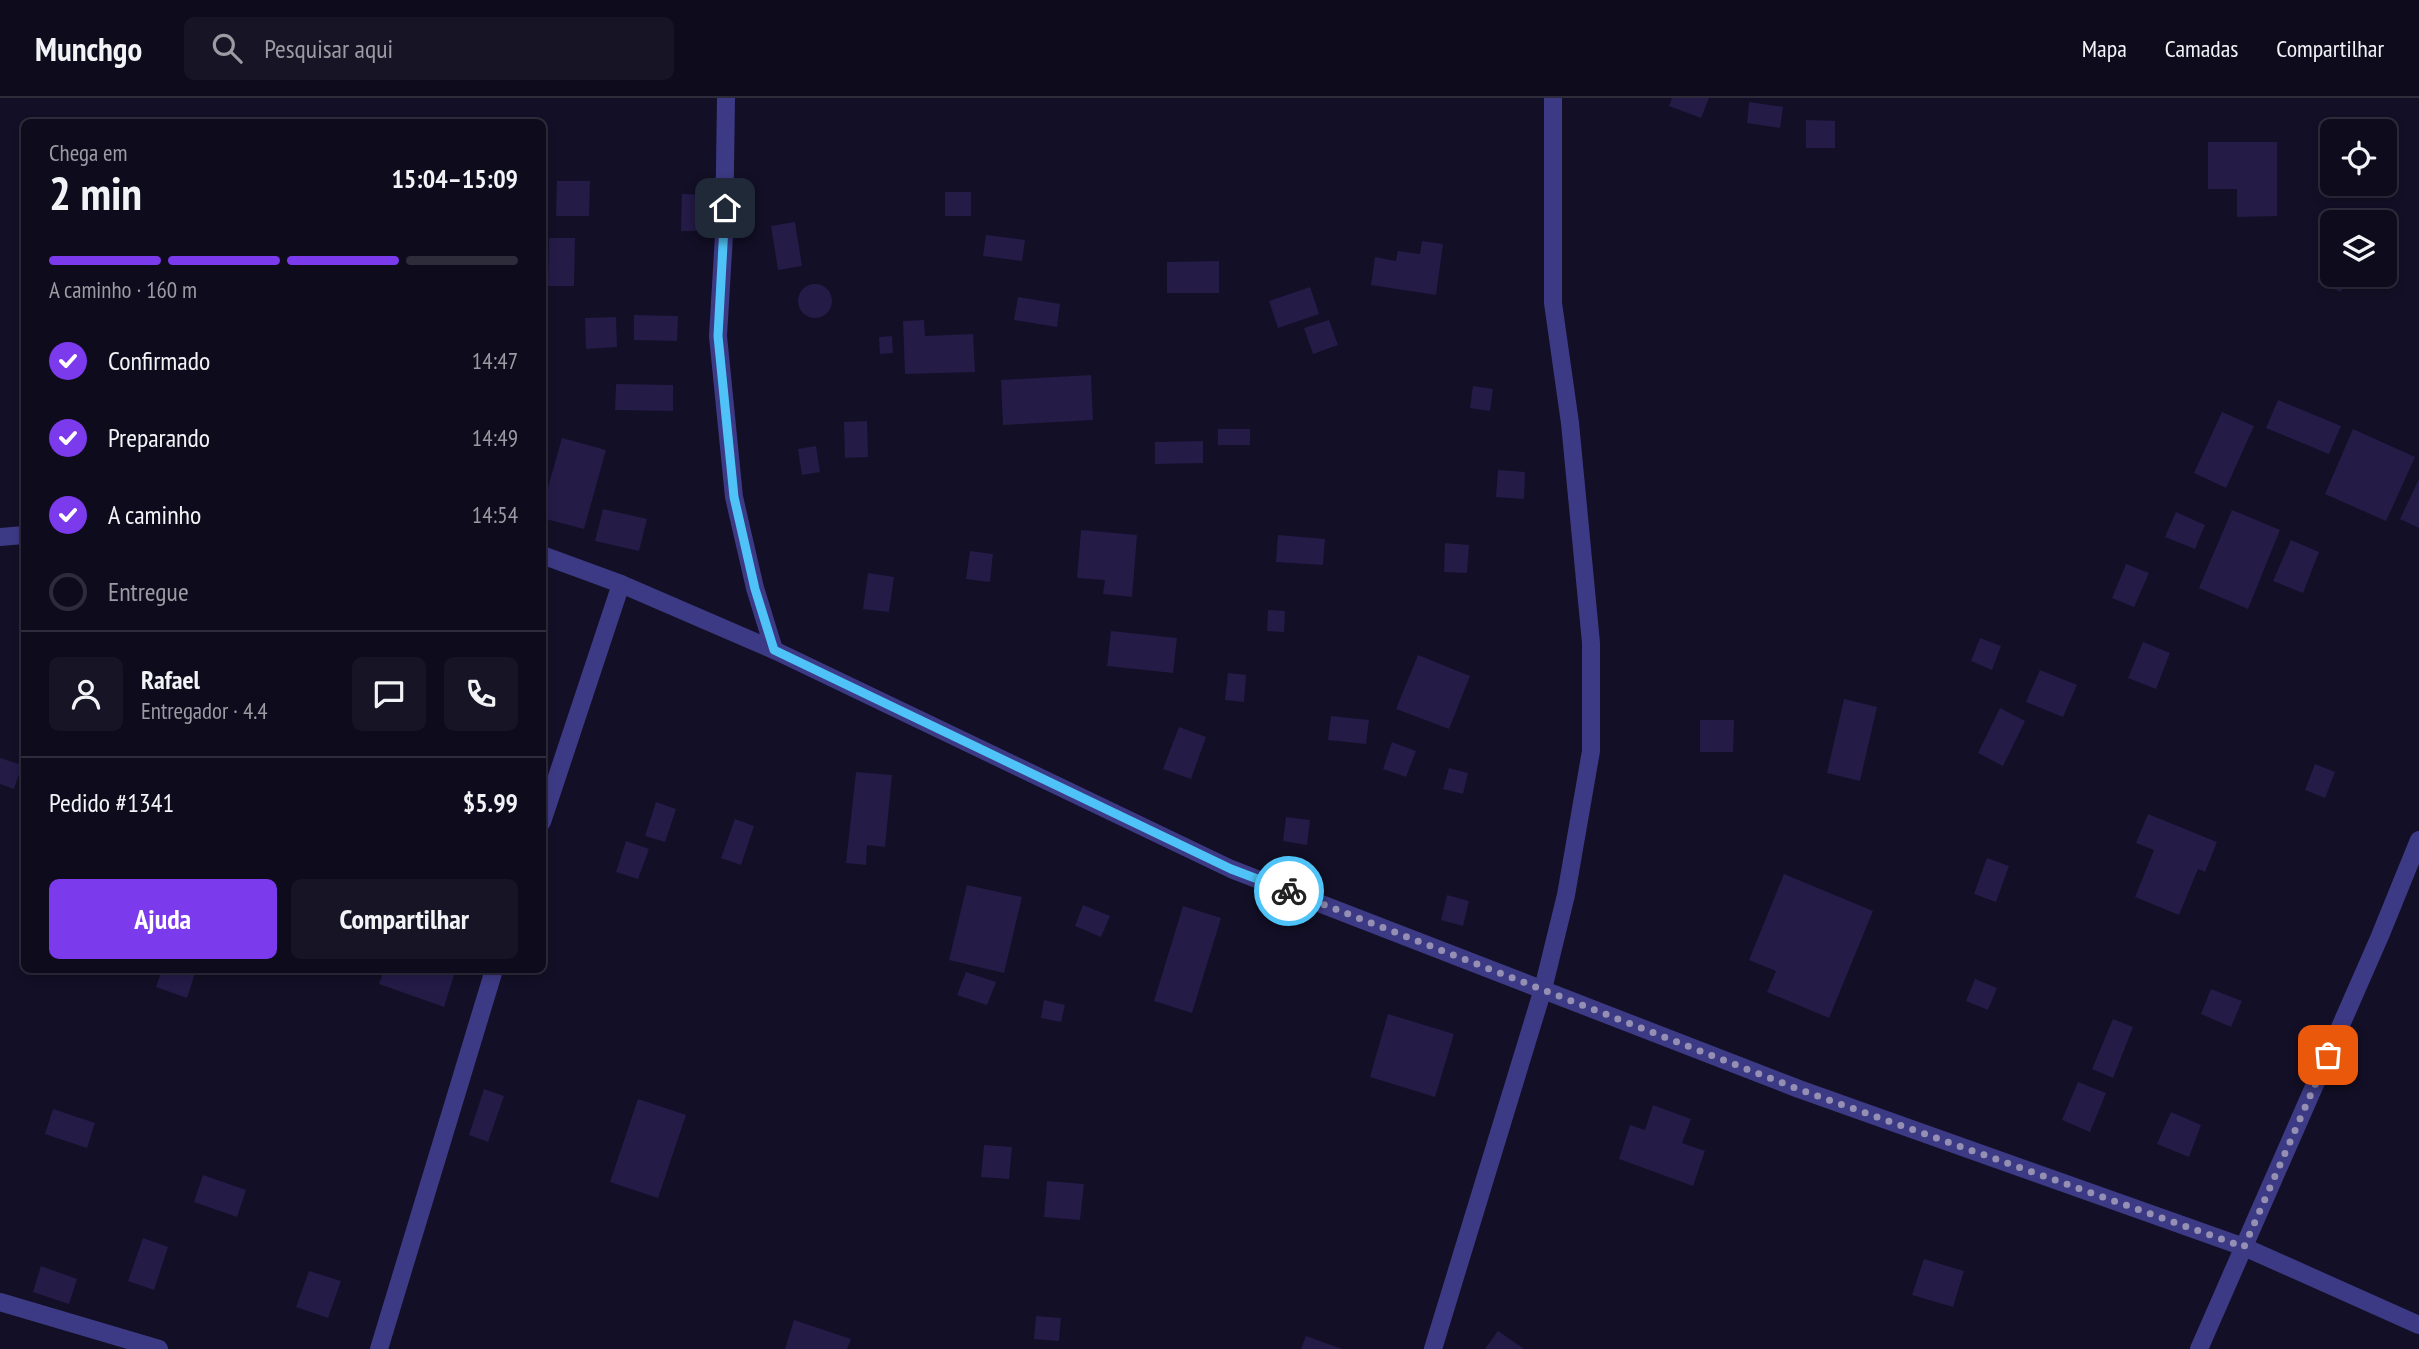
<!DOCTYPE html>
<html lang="pt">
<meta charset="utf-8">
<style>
:root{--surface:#0e0b1c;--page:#171425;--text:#f1f3f6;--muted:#9b9ba3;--line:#2e2b3b;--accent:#7c3aed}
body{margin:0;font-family:"PT Sans Narrow",sans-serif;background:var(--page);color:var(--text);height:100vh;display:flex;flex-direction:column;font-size:26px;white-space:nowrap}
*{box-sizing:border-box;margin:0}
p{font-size:23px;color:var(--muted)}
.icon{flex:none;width:38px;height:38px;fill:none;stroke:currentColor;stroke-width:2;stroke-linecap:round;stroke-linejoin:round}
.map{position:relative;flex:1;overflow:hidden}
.side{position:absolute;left:21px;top:21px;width:525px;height:854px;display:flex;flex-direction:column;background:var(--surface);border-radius:10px;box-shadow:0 4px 10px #0003,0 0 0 2px var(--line)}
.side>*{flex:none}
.fabs{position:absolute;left:2320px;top:21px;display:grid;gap:14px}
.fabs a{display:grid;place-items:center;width:77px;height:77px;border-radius:10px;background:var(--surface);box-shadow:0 4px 10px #0003,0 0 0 2px var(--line);font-size:35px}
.pin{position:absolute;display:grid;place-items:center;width:60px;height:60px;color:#fff;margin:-30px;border-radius:14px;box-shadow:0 4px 10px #0006}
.courier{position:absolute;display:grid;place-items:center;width:70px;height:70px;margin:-35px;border:5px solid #4fc3f7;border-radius:50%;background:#fff;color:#222;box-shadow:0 2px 9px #0007}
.summary em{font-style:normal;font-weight:700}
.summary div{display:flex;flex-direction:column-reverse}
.summary{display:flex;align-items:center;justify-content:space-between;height:119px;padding:0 28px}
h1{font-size:46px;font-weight:700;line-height:52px}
.bar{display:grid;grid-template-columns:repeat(4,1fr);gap:10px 7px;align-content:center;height:84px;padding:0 28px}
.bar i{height:9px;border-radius:5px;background:var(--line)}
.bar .selected{background:var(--accent)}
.bar p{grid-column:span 4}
.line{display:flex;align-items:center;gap:18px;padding:0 28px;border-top:2px solid var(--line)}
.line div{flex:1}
.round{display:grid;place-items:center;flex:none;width:74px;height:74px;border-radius:10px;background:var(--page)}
ol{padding:0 28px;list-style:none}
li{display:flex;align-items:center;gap:21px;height:77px}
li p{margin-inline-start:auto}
li .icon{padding:7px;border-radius:50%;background:var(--accent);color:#fff;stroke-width:4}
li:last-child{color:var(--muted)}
li i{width:38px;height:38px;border:4px solid var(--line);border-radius:50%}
.action{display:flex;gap:14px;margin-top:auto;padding:14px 28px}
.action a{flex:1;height:80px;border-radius:10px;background:var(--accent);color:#fff;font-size:28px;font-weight:700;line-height:80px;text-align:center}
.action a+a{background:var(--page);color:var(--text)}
header{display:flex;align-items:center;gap:42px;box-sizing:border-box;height:98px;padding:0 35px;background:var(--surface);border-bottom:2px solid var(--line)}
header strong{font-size:33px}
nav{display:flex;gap:38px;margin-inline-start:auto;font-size:24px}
.search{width:490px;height:63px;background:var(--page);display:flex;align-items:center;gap:18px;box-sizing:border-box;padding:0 24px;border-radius:10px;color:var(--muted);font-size:26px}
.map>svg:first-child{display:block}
</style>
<header>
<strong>Munchgo</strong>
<div class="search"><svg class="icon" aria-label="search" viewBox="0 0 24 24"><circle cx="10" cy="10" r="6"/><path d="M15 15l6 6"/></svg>Pesquisar aqui</div>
<nav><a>Mapa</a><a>Camadas</a><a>Compartilhar</a></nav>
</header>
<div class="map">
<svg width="2419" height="1251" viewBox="0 0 2419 1251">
<rect width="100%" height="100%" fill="#130f26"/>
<g fill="#241b47">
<path d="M 1672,0 L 1709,0 L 1701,20 L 1669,8 Z"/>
<path d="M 1749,4 L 1783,9 L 1780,30 L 1747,25 Z"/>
<path d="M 1806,22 L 1835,23 L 1835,50 L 1806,50 Z"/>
<path d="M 2208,44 L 2277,44 L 2277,118 L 2237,119 L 2237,91 L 2208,91 Z"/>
<path d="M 557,83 L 590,83 L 589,118 L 556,118 Z"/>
<rect x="945" y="94" width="26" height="24"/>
<path d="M 682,96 L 713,97 L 712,133 L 681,133 Z"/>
<path d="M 795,124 L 802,168 L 778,172 L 771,128 Z"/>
<path d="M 986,137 L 1025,142 L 1022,163 L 983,158 Z"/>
<path d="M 549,140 L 575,140 L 574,188 L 548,188 Z"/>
<path d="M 1422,143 L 1443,146 L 1436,197 L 1371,187 L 1375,159 L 1396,163 L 1398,153 L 1420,156 Z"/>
<path d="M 2333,147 L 2333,177 L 2348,177 L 2341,194 L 2317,184 Z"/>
<path d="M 1219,163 L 1219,195 L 1167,195 L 1167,164 Z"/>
<circle cx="815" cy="203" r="17"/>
<path d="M 1310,189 L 1319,216 L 1278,230 L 1269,203 Z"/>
<path d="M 1018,199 L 1060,206 L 1057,229 L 1014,222 Z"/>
<path d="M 634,217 L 678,218 L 677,243 L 634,242 Z"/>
<path d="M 616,219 L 617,249 L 586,251 L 585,220 Z"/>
<path d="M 924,222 L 925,238 L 973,236 L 975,274 L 905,276 L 903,223 Z"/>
<path d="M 1329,222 L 1338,247 L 1313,256 L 1304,230 Z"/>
<path d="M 892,238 L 893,255 L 880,256 L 879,239 Z"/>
<path d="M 1091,277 L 1093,322 L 1003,327 L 1001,282 Z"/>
<path d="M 616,286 L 673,287 L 673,313 L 615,312 Z"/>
<path d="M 1473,288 L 1493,291 L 1490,313 L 1470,310 Z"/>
<path d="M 2278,302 L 2341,328 L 2329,356 L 2266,330 Z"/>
<path d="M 2222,314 L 2254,328 L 2226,390 L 2194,375 Z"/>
<path d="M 867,323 L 868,359 L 845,360 L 844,324 Z"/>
<rect x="1218" y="331" width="32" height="16"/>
<path d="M 2353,331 L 2415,359 L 2386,423 L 2325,396 Z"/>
<path d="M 562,340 L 606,352 L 584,431 L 542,420 L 542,410 Z"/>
<path d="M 1203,343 L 1203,365 L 1155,366 L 1155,344 Z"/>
<path d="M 816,348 L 820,374 L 802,377 L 798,351 Z"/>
<path d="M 1498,372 L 1525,374 L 1524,401 L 1496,399 Z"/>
<path d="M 2419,381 L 2419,430 L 2400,421 Z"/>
<path d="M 603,411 L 647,421 L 639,453 L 595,443 Z"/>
<path d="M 2232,412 L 2280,432 L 2248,511 L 2199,490 Z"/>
<path d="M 2176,414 L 2205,427 L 2195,451 L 2165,439 Z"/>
<path d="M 1081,432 L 1137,437 L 1132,499 L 1103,496 L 1105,482 L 1077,480 Z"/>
<path d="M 1278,437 L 1325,441 L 1323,467 L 1276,464 Z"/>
<path d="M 2291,442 L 2319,454 L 2303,495 L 2273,483 Z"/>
<path d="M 1445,445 L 1469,447 L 1467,475 L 1444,474 Z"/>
<path d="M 970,453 L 993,456 L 990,484 L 966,481 Z"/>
<path d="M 2126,466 L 2149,475 L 2134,509 L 2112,500 Z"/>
<path d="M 868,475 L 894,479 L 889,514 L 863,511 Z"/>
<path d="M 1268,512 L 1285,513 L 1284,534 L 1267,533 Z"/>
<path d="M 1111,533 L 1177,540 L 1173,575 L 1107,568 Z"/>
<path d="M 1980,540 L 2001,548 L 1992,572 L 1971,563 Z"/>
<path d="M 2143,544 L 2170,555 L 2156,591 L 2128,580 Z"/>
<path d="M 1418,557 L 1470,578 L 1449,631 L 1396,611 Z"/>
<path d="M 2040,572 L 2077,587 L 2063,619 L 2026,604 Z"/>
<path d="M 1228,575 L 1246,577 L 1244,604 L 1225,602 Z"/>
<path d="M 1844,601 L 1877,609 L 1860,683 L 1827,675 Z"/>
<path d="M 2000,610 L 2025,623 L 2003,668 L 1978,655 Z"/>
<path d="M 1331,618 L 1369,622 L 1366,646 L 1328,642 Z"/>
<path d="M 1700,622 L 1734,622 L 1733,654 L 1700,654 Z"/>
<path d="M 1179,629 L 1206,639 L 1191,681 L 1163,671 Z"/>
<path d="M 1392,644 L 1416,653 L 1406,679 L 1383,671 Z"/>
<path d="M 0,660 L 22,667 L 14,691 L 0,686 Z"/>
<path d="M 2315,666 L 2335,674 L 2325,700 L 2305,692 Z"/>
<path d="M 1449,670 L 1468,675 L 1463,696 L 1443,691 Z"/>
<path d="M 856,674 L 892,677 L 885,749 L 867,747 L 866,767 L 846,765 Z"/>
<path d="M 656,704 L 676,711 L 665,744 L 645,738 Z"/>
<path d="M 2148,716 L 2217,744 L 2205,774 L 2198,771 L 2179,817 L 2135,799 L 2154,752 L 2136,745 Z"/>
<path d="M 1286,719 L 1310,722 L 1307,747 L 1283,743 Z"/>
<path d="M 735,721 L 754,728 L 741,767 L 721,760 Z"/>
<path d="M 626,743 L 649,751 L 638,781 L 616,774 Z"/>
<path d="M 1987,760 L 2009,768 L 1996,804 L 1974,796 Z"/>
<path d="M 1784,776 L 1873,813 L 1829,920 L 1767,894 L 1776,873 L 1749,862 Z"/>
<path d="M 967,787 L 1022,799 L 1004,875 L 949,862 Z"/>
<path d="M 1447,797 L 1469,803 L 1463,828 L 1441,822 Z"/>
<path d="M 1083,807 L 1110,818 L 1101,839 L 1075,828 Z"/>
<path d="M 1183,808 L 1221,820 L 1192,915 L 1154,903 Z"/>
<path d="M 162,872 L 196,872 L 187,900 L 156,889 Z"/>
<path d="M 384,872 L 449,872 L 455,874 L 444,909 L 379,886 Z"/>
<path d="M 966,874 L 996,884 L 987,907 L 957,897 Z"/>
<path d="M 1975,881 L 1997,890 L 1988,912 L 1966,903 Z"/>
<path d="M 2211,891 L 2242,903 L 2231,929 L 2201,916 Z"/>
<path d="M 1044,902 L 1065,907 L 1061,924 L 1041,920 Z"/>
<path d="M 1388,916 L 1454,936 L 1435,999 L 1370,979 Z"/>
<path d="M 2113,921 L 2133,929 L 2113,980 L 2092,971 Z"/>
<path d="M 2078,984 L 2106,995 L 2090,1034 L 2062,1022 Z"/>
<path d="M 484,991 L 504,998 L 488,1044 L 469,1037 Z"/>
<path d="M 638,1001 L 686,1017 L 658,1100 L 610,1084 Z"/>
<path d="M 1653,1007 L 1691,1021 L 1682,1045 L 1705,1053 L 1693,1088 L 1619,1061 L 1630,1027 L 1645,1032 Z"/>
<path d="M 53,1011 L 95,1025 L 87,1050 L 45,1036 Z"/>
<path d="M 2171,1014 L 2201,1027 L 2189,1059 L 2157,1046 Z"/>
<path d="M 984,1047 L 1012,1049 L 1009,1081 L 981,1079 Z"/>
<path d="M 203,1077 L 246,1092 L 237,1119 L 194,1104 Z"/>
<path d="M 1047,1083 L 1084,1086 L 1080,1122 L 1044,1119 Z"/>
<path d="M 143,1140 L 168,1149 L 154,1192 L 128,1183 Z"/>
<path d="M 1924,1161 L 1964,1173 L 1953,1209 L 1912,1197 Z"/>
<path d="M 41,1168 L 77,1181 L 69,1206 L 33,1194 Z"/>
<path d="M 309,1173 L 341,1183 L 328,1220 L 296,1209 Z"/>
<path d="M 1036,1218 L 1061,1220 L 1059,1243 L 1034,1241 Z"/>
<path d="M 794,1222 L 851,1241 L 847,1251 L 785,1251 Z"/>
<path d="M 1498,1233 L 1524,1251 L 1485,1251 Z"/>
<path d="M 1306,1238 L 1342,1251 L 1301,1251 Z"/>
</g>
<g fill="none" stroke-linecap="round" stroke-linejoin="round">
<g stroke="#3d3a85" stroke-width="18">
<path d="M 726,0 L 724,137 L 718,238 L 734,399 L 755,490 L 774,552"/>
<path d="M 0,439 L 24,437"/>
<path d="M 542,457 L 621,486 L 774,552 L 1231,771 L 1799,991 L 2244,1149 L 2419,1227"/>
<path d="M 542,724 L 621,486"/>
<path d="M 0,1204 L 159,1251"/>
<path d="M 379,1251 L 494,872"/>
<path d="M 1433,1251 L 1543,891 L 1566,797 L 1591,653 L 1591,545 L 1570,325 L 1553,205 L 1553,0"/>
<path d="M 2199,1251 L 2380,838 L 2419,742"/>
</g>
</g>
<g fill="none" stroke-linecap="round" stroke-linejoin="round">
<path stroke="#948fb3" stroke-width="7" stroke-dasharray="0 12.6" d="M 1289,793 L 1798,991 L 2244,1149 L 2328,957"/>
<path stroke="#4fc3f7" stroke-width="9" d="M 725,110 L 718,238 L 734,399 L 755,491 L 774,552 L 1231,771 L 1289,793"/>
</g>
</svg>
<div class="fabs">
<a><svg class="icon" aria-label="locate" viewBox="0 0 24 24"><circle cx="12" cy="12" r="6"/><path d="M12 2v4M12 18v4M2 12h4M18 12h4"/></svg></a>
<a><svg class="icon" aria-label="layers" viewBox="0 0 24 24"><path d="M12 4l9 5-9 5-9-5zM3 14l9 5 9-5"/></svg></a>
</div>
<div class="pin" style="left:2328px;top:957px;background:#ea580c"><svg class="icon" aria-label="bag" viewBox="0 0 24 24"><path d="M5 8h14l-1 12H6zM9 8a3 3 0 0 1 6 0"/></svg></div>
<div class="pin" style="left:725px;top:110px;background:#1f2937"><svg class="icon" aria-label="home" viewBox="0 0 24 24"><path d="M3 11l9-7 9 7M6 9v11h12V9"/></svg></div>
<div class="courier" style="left:1289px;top:793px"><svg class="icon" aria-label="bike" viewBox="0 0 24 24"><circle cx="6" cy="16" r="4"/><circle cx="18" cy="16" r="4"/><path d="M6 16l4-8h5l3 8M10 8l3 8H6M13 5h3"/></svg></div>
<section class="side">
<div class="summary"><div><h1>2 min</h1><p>Chega em</p></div><em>15:04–15:09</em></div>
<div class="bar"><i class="selected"></i><i class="selected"></i><i class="selected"></i><i></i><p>A caminho · 160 m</p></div>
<ol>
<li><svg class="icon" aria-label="check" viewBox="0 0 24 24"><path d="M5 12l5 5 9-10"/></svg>Confirmado<p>14:47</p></li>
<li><svg class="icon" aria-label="check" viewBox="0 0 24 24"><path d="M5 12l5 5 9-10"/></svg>Preparando<p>14:49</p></li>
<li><svg class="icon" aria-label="check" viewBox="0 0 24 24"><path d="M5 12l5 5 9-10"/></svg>A caminho<p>14:54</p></li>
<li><i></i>Entregue</li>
</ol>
<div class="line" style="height:126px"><a class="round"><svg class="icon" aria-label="person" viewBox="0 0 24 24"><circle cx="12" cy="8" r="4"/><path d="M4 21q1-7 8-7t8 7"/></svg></a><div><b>Rafael</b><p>Entregador · 4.4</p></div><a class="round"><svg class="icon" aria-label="chat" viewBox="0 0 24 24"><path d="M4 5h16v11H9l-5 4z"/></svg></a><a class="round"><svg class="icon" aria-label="phone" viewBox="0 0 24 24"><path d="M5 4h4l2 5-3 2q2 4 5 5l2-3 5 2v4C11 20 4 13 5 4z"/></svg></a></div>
<div class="line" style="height:91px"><div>Pedido #1341</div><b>$5.99</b></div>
<div class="action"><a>Ajuda</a><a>Compartilhar</a></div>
</section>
</div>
